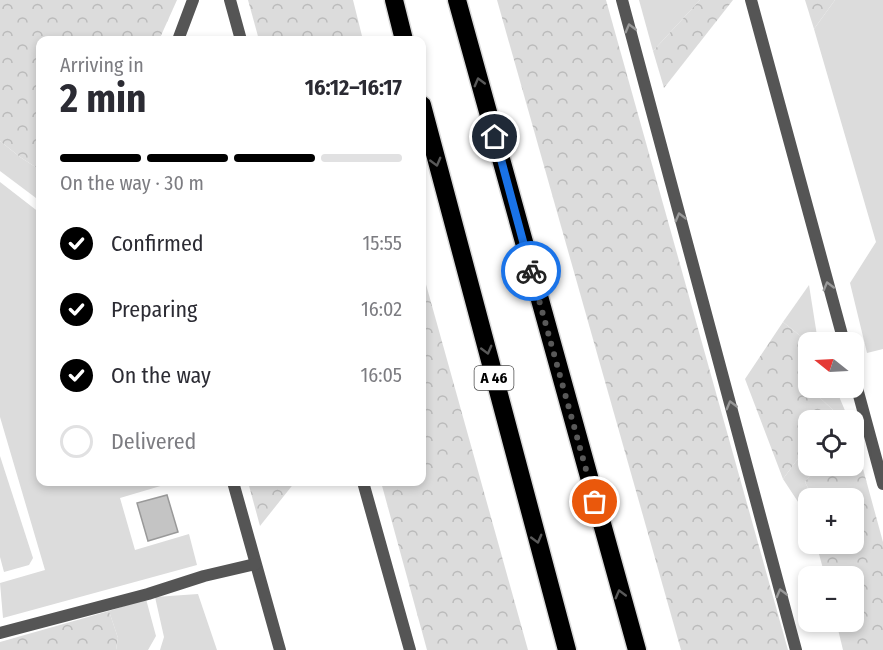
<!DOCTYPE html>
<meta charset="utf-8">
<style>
:root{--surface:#fff;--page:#f2f2f3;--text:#2b2b33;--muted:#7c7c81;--line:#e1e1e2;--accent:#000}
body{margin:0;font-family:"Fira Sans Condensed",sans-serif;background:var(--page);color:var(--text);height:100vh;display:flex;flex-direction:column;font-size:22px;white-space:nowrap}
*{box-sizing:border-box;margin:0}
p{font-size:20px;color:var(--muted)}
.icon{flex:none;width:33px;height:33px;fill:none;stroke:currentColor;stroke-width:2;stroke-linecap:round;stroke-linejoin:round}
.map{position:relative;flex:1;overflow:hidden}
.drawer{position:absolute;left:36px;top:36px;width:390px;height:450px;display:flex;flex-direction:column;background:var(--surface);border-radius:12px;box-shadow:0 3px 9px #0003}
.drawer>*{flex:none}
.needle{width:39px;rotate:288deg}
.controls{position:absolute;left:798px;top:332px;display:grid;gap:12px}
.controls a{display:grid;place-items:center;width:66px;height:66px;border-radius:12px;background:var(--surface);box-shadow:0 3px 9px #0003;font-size:30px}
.pin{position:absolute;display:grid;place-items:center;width:51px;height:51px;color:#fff;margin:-26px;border:3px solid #fff;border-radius:50%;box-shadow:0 2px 6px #0007}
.courier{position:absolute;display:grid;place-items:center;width:60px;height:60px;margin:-30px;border:4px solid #1a73e8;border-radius:50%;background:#fff;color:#222;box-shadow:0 2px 8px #0007}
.head em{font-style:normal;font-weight:700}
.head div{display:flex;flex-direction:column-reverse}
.head{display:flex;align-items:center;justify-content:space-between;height:102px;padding:0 24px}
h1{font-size:39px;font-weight:700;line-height:45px}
.bar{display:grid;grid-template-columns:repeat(4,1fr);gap:9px 6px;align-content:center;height:72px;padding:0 24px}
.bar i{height:8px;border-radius:4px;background:var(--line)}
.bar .current{background:var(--accent)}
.bar p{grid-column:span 4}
ol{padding:0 24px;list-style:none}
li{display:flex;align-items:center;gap:18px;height:66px}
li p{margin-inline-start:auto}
li .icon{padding:6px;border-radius:50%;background:var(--accent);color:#fff;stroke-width:4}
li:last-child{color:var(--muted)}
li i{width:33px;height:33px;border:3px solid var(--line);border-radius:50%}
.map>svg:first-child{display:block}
</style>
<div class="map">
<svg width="883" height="650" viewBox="0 0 883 650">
<defs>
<pattern id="forest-crowns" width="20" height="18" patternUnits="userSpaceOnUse" patternTransform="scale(1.5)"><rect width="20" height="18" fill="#dcdcdc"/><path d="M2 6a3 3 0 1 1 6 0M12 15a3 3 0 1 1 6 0" fill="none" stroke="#bbb"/></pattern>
</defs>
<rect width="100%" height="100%" fill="#fff"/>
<g fill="#dcdcdc">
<path d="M 639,0 L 700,0 L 653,51 Z"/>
<path d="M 835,0 L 883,0 L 883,349 L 867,353 L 850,283 L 876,242 L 814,29 Z"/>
<path d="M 0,141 L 20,157 L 40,170 L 40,201 L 0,171 Z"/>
<path d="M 0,182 L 40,213 L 40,482 L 174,482 L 120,498 L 135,550 L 189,534 L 197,565 L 3,618 L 0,583 L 45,570 L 0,417 Z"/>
<path d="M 809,285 L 818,342 L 808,342 L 783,322 Z"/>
<path d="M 818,387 L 835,387 L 849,420 L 827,420 L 834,411 L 817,395 Z"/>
<path d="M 808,445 L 808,465 L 818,465 L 805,482 L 813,498 L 808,498 L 808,517 L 783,479 Z"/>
<path d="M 0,456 L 33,558 L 29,565 L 4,572 L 0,557 Z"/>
<path d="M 198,594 L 217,650 L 160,650 L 164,637 L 155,597 Z"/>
<path d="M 146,599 L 156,636 L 148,650 L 116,650 L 118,638 L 109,611 Z"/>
</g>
<g fill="url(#forest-crowns)">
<path d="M 0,0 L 177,0 L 159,40 L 40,40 L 40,170 L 20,157 L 0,141 Z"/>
<path d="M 248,0 L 353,0 L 363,40 L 259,40 Z"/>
<path d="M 497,0 L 606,0 L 788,650 L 681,650 Z"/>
<path d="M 700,0 L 733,0 L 664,88 L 653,51 Z"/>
<path d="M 805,0 L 835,0 L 814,29 Z"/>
<path d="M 422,270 L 528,650 L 427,650 L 381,482 L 422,482 Z"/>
<path d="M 783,322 L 808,342 L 808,387 L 818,387 L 817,395 L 834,411 L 827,420 L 808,420 L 808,445 L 783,479 L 745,379 Z"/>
<path d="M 854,436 L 883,542 L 883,650 L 843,650 L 836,621 L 854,621 L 854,576 L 825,576 L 816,543 L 854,543 L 854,498 L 813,498 L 805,482 L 818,465 L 854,465 Z"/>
<path d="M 248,482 L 295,482 L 260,526 Z"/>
<path d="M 109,611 L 118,638 L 116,650 L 0,650 L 0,642 Z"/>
</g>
<path fill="#c4c4c4" stroke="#999" stroke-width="1.5" d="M 167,495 L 178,532 L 148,541 L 137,503 Z"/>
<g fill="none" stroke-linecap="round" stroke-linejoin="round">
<g stroke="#dbdbdb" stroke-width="21">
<g id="motorway">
<path d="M 394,0 L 404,40"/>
<path d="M 457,0 L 637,650"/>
<path d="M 422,105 L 567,650"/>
</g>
</g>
<g stroke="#555" stroke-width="12">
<path d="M 230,0 L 241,40"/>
<path d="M 622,0 L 796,650"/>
<path d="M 751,0 L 844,342"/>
<path d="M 178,40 L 193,0"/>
<path d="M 854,377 L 883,484"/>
<path d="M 233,482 L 280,650"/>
<path d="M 363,482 L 410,650"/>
<path d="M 0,633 L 148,594 L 204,576 L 255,564"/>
</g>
<use href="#motorway" stroke="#000" stroke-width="18"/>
</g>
<defs><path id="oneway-chevron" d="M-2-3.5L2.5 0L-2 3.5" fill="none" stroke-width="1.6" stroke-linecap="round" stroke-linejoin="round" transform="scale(1.5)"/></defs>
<g stroke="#999">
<use href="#oneway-chevron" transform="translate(630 28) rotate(-105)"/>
<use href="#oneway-chevron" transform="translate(680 217) rotate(-105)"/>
<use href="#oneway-chevron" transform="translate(828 286) rotate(-105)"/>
<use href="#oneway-chevron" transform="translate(731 405) rotate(-105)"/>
<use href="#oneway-chevron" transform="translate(781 593) rotate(-105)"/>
</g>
<g stroke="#595959">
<use href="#oneway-chevron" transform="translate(479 82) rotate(-105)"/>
<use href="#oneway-chevron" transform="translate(436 162) rotate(75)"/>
<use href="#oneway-chevron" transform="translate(487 350) rotate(75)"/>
<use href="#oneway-chevron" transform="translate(537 539) rotate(75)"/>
<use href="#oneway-chevron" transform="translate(620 594) rotate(-105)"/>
</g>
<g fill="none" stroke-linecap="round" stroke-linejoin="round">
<path stroke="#595959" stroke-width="6" stroke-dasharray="0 10.8" d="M 531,271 L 595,502"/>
<path stroke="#1a73e8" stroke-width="8" d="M 495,137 L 531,271"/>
</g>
<g text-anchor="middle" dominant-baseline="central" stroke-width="4.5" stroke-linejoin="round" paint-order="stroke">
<rect fill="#fff" stroke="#4c4c4c" stroke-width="1.5" x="474.5" y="366" width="39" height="24" rx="4.5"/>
<g font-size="15" font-weight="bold" fill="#000">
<text x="494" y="378">A 46</text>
</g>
</g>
</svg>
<div class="controls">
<a><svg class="needle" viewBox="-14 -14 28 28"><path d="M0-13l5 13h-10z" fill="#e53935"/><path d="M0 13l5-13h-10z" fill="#7c7c81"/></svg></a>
<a><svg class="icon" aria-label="locate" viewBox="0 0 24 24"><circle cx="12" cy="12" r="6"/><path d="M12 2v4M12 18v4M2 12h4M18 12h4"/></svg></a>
<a>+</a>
<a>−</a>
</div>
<div class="pin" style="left:595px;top:502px;background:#ea580c"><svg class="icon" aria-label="bag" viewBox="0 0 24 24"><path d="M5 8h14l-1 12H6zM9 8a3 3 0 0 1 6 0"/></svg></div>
<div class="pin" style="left:495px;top:137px;background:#1f2937"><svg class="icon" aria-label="home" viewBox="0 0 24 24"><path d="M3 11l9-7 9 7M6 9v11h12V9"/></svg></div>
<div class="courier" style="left:531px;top:271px"><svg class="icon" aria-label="bike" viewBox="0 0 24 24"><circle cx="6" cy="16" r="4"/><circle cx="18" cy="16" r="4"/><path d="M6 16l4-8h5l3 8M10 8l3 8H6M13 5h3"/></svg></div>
<section class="drawer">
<div class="head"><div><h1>2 min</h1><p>Arriving in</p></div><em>16:12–16:17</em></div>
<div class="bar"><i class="current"></i><i class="current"></i><i class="current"></i><i></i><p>On the way · 30 m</p></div>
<ol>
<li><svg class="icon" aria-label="check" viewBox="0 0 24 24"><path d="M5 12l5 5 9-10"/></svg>Confirmed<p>15:55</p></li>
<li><svg class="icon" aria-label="check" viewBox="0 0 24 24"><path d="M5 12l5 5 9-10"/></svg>Preparing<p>16:02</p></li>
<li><svg class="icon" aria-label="check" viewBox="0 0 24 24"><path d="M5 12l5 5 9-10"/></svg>On the way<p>16:05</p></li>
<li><i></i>Delivered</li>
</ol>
</section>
</div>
